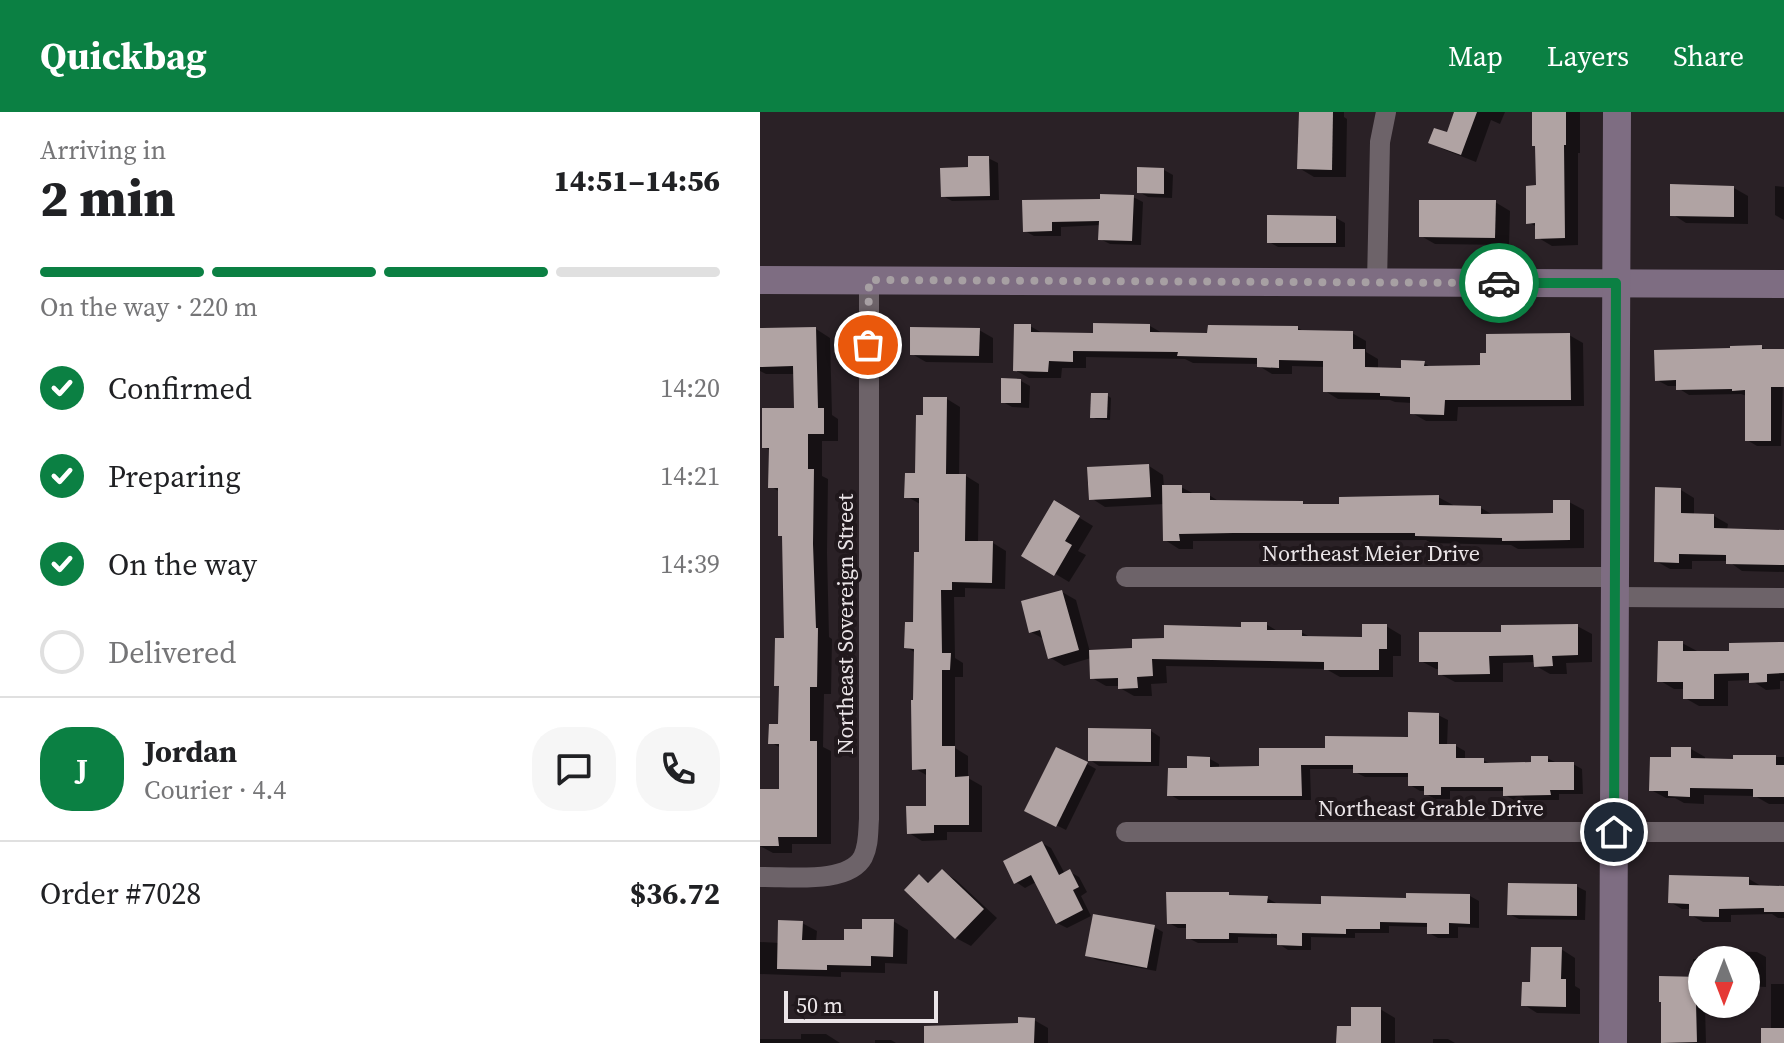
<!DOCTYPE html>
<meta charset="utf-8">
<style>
:root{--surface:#fff;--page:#f6f6f6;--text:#202124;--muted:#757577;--line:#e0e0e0;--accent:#0b8043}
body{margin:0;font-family:"Source Serif 4",serif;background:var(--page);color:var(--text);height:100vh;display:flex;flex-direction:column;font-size:30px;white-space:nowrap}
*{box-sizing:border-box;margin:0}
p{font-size:26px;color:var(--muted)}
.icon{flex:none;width:44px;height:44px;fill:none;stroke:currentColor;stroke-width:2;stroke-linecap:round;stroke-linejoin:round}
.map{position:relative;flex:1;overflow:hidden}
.drawer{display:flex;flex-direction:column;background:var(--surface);width:760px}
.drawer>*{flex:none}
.needle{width:52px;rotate:180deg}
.fabs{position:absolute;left:928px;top:834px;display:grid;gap:16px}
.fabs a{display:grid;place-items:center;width:72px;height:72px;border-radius:50%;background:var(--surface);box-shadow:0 2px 6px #0004;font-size:40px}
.scale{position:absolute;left:24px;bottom:20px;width:154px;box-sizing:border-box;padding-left:8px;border:4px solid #eae4e7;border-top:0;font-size:22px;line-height:28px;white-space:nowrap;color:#eae4e7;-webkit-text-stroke:6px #20181c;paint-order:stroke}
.pin{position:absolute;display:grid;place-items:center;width:68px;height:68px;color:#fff;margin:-34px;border:4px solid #fff;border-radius:50%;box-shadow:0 2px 8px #0007}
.courier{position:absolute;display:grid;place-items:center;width:80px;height:80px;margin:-40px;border:6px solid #0b8043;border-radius:50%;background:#fff;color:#222;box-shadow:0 2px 10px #0007}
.headline em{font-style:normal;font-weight:800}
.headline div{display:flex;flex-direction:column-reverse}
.headline{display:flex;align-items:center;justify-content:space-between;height:136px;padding:0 40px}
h1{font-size:52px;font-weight:800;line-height:60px}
.bar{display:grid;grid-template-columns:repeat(4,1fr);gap:12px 8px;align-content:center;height:96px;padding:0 40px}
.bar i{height:10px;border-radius:6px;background:var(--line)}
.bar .selected{background:var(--accent)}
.bar p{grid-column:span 4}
.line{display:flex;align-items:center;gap:20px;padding:0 40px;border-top:2px solid var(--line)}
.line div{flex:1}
.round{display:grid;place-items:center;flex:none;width:84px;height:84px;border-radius:32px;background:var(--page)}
ol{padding:0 40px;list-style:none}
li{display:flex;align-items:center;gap:24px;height:88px}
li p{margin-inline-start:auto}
li .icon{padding:8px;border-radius:50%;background:var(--accent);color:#fff;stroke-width:4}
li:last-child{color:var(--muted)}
li i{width:44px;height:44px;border:4px solid var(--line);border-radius:50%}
header{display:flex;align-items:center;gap:48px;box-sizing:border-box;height:112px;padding:0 40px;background:var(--accent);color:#fff}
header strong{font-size:38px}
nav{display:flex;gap:44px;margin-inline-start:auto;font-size:28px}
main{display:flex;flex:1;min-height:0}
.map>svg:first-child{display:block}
</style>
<header>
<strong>Quickbag</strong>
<nav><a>Map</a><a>Layers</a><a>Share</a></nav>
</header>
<main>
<section class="drawer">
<div class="headline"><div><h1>2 min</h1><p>Arriving in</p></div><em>14:51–14:56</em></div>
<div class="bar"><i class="selected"></i><i class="selected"></i><i class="selected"></i><i></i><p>On the way · 220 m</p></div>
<ol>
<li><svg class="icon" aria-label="check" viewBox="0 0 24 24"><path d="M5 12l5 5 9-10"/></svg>Confirmed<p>14:20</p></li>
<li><svg class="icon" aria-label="check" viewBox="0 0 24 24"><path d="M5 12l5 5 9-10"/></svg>Preparing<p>14:21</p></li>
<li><svg class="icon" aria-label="check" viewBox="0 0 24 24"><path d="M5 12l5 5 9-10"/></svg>On the way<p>14:39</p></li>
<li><i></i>Delivered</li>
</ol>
<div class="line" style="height:144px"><b class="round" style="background:var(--accent);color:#fff">J</b><div><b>Jordan</b><p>Courier · 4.4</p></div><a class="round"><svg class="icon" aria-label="chat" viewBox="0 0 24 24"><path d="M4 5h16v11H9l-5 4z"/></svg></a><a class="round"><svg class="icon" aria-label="phone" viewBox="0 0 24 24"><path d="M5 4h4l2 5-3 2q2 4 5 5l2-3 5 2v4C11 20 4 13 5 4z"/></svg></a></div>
<div class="line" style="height:104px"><div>Order #7028</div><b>$36.72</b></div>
</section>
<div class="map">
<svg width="1024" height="931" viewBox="0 0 1024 931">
<rect width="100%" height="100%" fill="#2a2126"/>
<g fill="#0007">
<path d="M 541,0 L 584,0 L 584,5 L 587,7 L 586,65 L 554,65 L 539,56 Z"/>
<path d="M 697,0 L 745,0 L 740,12 L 731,8 L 716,50 L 685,38 L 670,30 L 688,23 Z"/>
<path d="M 774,0 L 820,0 L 820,41 L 818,41 L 818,133 L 792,134 L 777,125 L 777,115 L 768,110 L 778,75 L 777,35 Z"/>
<path d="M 228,46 L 238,51 L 239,88 L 192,89 L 183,84 Z"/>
<path d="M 404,58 L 413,63 L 412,86 L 388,85 L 379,80 Z"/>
<path d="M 1015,74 L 1024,75 L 1024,108 L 1015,103 Z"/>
<path d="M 974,76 L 988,84 L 988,112 L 926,111 L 912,102 Z"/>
<path d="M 373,85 L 383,90 L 381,133 L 350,132 L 340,127 L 341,113 L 301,115 L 301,124 L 274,124 L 265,119 L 342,89 Z"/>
<path d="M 735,90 L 750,99 L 749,133 L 675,132 L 661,124 Z"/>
<path d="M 576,106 L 585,111 L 585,135 L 518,135 L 509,130 Z"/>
<path d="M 270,214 L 284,222 L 335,223 L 390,214 L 404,222 L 449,223 L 538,216 L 545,220 L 592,221 L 606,229 L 606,240 L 618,247 L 618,257 L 643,258 L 664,251 L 672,256 L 722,255 L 809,223 L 823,231 L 824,294 L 698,295 L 697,309 L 666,309 L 652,301 L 652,291 L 635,290 L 630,288 L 578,287 L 565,279 L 565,255 L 532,254 L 532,262 L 512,262 L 499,254 L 499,252 L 433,251 L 425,247 L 326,245 L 326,256 L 302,256 L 301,266 L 269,266 L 255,258 Z"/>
<path d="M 56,217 L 70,226 L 72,303 L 78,307 L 78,329 L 62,329 L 62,364 L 68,367 L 67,441 L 69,525 L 72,527 L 71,582 L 64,582 L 63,635 L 71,639 L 71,732 L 32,732 L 32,741 L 13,741 L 0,734 L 0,679 L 21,679 L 21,636 L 10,630 L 20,614 L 21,576 L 16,573 L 26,528 L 24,425 L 20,423 L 20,380 L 10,374 L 11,339 L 4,335 L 36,298 L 36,262 L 6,262 L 0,259 L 0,218 Z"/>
<path d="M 219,218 L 233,226 L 233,251 L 166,250 L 152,242 Z"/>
<path d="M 1001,235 L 1009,239 L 1024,239 L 1021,334 L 997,334 L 987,328 L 987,284 L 981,282 L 929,283 L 918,276 L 918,274 L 908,274 L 897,268 Z"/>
<path d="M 261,269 L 270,274 L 269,296 L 252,295 L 243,290 Z"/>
<path d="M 347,283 L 351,286 L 350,308 L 336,307 L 332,305 Z"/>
<path d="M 187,287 L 200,295 L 199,364 L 206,364 L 219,372 L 218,431 L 233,431 L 246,439 L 245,477 L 205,476 L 205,485 L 194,485 L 195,546 L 203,551 L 203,565 L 195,565 L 195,636 L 208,644 L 208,666 L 222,674 L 222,720 L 187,720 L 187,728 L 162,729 L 149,721 L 168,696 L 168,664 L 154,656 L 156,541 L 146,535 L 155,512 L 161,442 L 160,392 L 146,384 L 157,363 L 165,305 Z"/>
<path d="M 389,354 L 403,363 L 404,375 L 421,375 L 436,383 L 449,383 L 460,390 L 542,391 L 548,394 L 678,385 L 693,393 L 693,396 L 721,396 L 735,404 L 795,403 L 809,390 L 824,398 L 824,436 L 758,437 L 751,433 L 671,431 L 666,428 L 433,429 L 433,437 L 419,437 L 405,428 L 405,392 L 345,395 L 331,386 Z"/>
<path d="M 921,378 L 934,386 L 934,403 L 954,404 L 968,412 L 967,418 L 1024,420 L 1024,460 L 982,459 L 968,449 L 932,449 L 932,457 L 910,457 L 896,449 Z"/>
<path d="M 295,391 L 333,414 L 318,439 L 326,443 L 309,470 L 264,443 Z"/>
<path d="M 302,480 L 316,488 L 330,540 L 374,538 L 406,528 L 506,512 L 519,520 L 541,520 L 552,526 L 604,527 L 626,514 L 641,523 L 641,544 L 633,544 L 633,565 L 580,565 L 566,557 L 406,554 L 407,571 L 391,572 L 392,584 L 374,584 L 360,576 L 360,574 L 346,574 L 332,566 L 331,546 L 304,554 L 289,545 L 284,527 L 271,520 Z"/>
<path d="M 817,514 L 832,522 L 832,550 L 806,551 L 807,562 L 790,562 L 776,554 L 776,550 L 743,551 L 743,570 L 695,570 L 680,562 L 680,557 L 676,557 L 661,549 L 743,522 Z"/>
<path d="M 922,531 L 937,539 L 972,541 L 1024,532 L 1024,569 L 1020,569 L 1020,577 L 1006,578 L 991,568 L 968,569 L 968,594 L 939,594 L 925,586 L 925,577 L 914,577 L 899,568 Z"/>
<path d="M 678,603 L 688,608 L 687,634 L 696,634 L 705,639 L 705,648 L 723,648 L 733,653 L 773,652 L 787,646 L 797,651 L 813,652 L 822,657 L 823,682 L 799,682 L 799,688 L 754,688 L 745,683 L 745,679 L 690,679 L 690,687 L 675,687 L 666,682 L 666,679 L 660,679 L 650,673 L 650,665 L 605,665 L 595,660 L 595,657 L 550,657 L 551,688 L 419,688 L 409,682 L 429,658 L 450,647 L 459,652 L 459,657 L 501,656 L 566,638 L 650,627 Z"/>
<path d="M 391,619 L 400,625 L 399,654 L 339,654 L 330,648 Z"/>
<path d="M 931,637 L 945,645 L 945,648 L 975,649 L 975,645 L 1024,645 L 1024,692 L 1009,692 L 995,684 L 944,683 L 944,692 L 924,691 L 915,686 L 906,686 L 891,678 L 913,647 Z"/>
<path d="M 327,652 L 336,657 L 306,718 L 276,703 Z"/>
<path d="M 282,731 L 291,736 L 305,762 L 310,760 L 319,765 L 327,780 L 321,784 L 331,804 L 307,816 L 297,811 L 276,770 L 265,776 L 256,770 Z"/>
<path d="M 182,759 L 196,768 L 237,806 L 211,834 L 196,826 L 160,765 L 171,771 Z"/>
<path d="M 989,767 L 1001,774 L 1024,776 L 1024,806 L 1018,806 L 1012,802 L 971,803 L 971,810 L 943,810 L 931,803 L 931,797 L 922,797 L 910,790 Z"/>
<path d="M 816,774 L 826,779 L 825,808 L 759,807 L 749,802 Z"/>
<path d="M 468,782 L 474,785 L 507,786 L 516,791 L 516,793 L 563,794 L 710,784 L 719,789 L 719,816 L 698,815 L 698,826 L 678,826 L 669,821 L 669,815 L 629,814 L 629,821 L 595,821 L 595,826 L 551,825 L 551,838 L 528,838 L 519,832 L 519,826 L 478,825 L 478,831 L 438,831 L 428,826 L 428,816 L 418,816 L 409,811 Z"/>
<path d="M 133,809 L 148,818 L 147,852 L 125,851 L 125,861 L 81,860 L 81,865 L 0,862 L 0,830 L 20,831 L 42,811 L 57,819 L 56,830 L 86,830 L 104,819 Z"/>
<path d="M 394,815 L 403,820 L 396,859 L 337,848 L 327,843 Z"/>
<path d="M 801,837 L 815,846 L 815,874 L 820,877 L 820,902 L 777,901 L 763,892 L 772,872 Z"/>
<path d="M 966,839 L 997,840 L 1006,845 L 1006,875 L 986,874 L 986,848 L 942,848 L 942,892 L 954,892 L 954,895 L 945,895 L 946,931 L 903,931 L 903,890 L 933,867 L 933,847 L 966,847 Z"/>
<path d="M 1011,872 L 1024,872 L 1024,931 L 1003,931 L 1011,918 Z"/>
<path d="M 620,897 L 635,906 L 635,931 L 578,931 L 593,917 Z"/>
<path d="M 274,908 L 288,916 L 288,931 L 166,931 L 260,913 Z"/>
<path d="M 41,922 L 66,922 L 80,931 L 0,931 L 0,927 L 41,927 Z"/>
<path d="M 673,927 L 688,927 L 695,931 L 673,931 Z"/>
<path d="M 115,928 L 131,928 L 136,931 L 115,931 Z"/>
</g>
<g fill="#b0a3a3">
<path d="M 539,0 L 573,0 L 572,58 L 537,57 Z"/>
<path d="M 694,0 L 717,0 L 701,43 L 668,31 L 674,16 L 687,20 Z"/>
<path d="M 772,0 L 806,0 L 806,33 L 804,33 L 805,126 L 775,127 L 775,111 L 766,112 L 766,74 L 776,73 L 775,34 L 772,34 Z"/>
<path d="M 208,44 L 229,44 L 230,84 L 181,85 L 180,56 L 208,55 Z"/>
<path d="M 377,55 L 404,56 L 404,82 L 377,81 Z"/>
<path d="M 910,72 L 974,74 L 974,105 L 910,104 Z"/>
<path d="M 340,82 L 374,83 L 372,129 L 338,128 L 339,109 L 292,110 L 292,119 L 263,120 L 262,88 L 340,87 Z"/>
<path d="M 659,88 L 736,88 L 735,126 L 659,125 Z"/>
<path d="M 507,103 L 576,104 L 576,131 L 507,131 Z"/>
<path d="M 333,211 L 390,212 L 390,220 L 447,221 L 448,213 L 538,214 L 538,218 L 593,219 L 593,237 L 605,237 L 605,255 L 641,256 L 641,248 L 665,249 L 664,254 L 720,253 L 720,241 L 726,241 L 726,222 L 810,221 L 811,288 L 685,288 L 684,303 L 650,302 L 650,285 L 620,284 L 620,281 L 563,280 L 563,249 L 519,248 L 519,256 L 497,255 L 497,246 L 417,244 L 418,240 L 313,239 L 313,250 L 289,249 L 288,260 L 253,259 L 254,212 L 271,212 L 271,220 L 333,221 Z"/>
<path d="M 56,215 L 58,296 L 64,296 L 64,322 L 48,322 L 48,357 L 54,357 L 53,432 L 56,516 L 58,516 L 57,575 L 50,575 L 50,629 L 57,629 L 57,725 L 18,725 L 19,734 L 0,734 L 0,677 L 19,677 L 19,632 L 8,632 L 9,612 L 18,612 L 19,574 L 14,574 L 15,526 L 24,526 L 22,424 L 18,424 L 18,376 L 8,376 L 9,336 L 2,336 L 2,296 L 34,296 L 33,254 L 0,255 L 0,216 Z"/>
<path d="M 150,215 L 220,216 L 219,244 L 150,243 Z"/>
<path d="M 1002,233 L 1002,237 L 1024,237 L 1024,275 L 1011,275 L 1011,329 L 985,329 L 985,278 L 972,279 L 972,277 L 916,278 L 916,268 L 895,269 L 894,238 L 970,236 L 970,234 Z"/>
<path d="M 241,266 L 261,267 L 261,291 L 241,291 Z"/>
<path d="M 331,281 L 348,281 L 347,306 L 330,306 Z"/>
<path d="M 163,285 L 187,285 L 186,362 L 206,362 L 205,429 L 233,429 L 232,471 L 192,470 L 192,478 L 181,478 L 182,541 L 191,541 L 190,558 L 182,558 L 182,634 L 195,634 L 195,665 L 209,664 L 209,713 L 174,713 L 174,721 L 147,722 L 146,694 L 166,694 L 166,657 L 152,658 L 151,588 L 153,588 L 154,537 L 144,536 L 145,510 L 153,510 L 154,440 L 159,440 L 159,386 L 144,386 L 145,361 L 155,361 L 156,303 L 163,303 Z"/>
<path d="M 389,352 L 391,385 L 329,388 L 327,355 Z"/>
<path d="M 402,373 L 422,373 L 422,381 L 450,381 L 450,388 L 543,389 L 543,392 L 579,392 L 579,385 L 679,383 L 679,393 L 721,394 L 721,402 L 793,401 L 793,388 L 810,388 L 810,428 L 742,429 L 742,426 L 655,424 L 655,421 L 473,421 L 419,422 L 420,429 L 403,429 Z"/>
<path d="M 895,375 L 921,376 L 921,401 L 954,402 L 954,416 L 1024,418 L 1024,453 L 966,452 L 966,443 L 919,442 L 919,451 L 894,450 Z"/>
<path d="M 294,388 L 320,404 L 305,429 L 312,433 L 294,464 L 261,444 Z"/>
<path d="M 302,478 L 319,538 L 288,547 L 280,518 L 269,521 L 261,489 Z"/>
<path d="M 481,510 L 507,510 L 507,518 L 542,518 L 542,524 L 602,525 L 602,512 L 627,512 L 627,537 L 619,537 L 619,558 L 564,558 L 564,550 L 392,547 L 393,564 L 377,565 L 378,576 L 358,577 L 358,566 L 330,567 L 329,538 L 372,536 L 372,527 L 404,526 L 404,513 L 481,515 Z"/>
<path d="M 818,512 L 818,543 L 792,544 L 793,554 L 774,555 L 773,543 L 729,544 L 730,562 L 678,563 L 678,550 L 659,550 L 659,520 L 741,520 L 741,513 Z"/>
<path d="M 898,529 L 923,529 L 923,539 L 969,539 L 969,531 L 1024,530 L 1024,561 L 1007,562 L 1007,570 L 989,571 L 989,561 L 954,562 L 954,587 L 923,587 L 923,570 L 897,570 Z"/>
<path d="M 648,600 L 679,601 L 679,632 L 696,632 L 696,646 L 724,646 L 724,651 L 771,650 L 771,644 L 788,644 L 788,650 L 814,650 L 814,678 L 790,678 L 791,683 L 743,684 L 743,675 L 681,675 L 681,683 L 664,683 L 664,674 L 648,674 L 648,661 L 593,661 L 593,653 L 541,653 L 542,684 L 407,684 L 408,656 L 427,656 L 427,644 L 450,645 L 450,655 L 499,654 L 499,636 L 565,636 L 565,624 L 648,625 Z"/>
<path d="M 328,616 L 391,617 L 391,650 L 328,649 Z"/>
<path d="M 296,635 L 328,650 L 296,715 L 264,699 Z"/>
<path d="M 911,635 L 931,635 L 931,646 L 973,647 L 973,643 L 1016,643 L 1016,653 L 1024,653 L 1024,685 L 993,685 L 993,677 L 930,676 L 930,685 L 908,684 L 908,679 L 889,679 L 890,645 L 911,645 Z"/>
<path d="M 282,729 L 299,763 L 310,757 L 319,775 L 313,778 L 323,798 L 296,812 L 271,763 L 254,772 L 243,749 Z"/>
<path d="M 182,757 L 224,797 L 195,827 L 144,778 L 159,762 L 168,771 Z"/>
<path d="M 909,763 L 989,765 L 989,773 L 1024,774 L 1024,800 L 1004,800 L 1004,796 L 959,797 L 959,805 L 929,804 L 929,792 L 908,791 Z"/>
<path d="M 748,771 L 817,772 L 817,804 L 747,803 Z"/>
<path d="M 406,780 L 469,780 L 469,783 L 508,784 L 507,791 L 561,792 L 561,784 L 646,786 L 646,781 L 710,782 L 710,812 L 689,811 L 689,822 L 667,822 L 667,811 L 620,810 L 620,817 L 586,817 L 586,822 L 542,821 L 542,834 L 517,833 L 517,822 L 469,821 L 469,827 L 426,827 L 426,812 L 407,812 Z"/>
<path d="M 333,802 L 395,813 L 387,856 L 325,844 Z"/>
<path d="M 102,807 L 134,807 L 133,845 L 111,844 L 111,854 L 67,853 L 67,858 L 17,857 L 18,808 L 43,809 L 42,828 L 84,828 L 84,817 L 102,817 Z"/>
<path d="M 771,835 L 802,835 L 801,867 L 806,867 L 806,895 L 761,894 L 762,870 L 770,870 Z"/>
<path d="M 899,864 L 942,865 L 942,891 L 936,891 L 937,930 L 901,931 L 901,890 L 899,890 Z"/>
<path d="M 591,895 L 621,895 L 621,931 L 576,931 L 577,914 L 591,914 Z"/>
<path d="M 258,905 L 275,906 L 274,931 L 164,931 L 164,914 L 258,911 Z"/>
<rect x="1001" y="916" width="23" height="15"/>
</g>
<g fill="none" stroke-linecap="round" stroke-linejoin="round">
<g stroke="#6d6369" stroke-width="20">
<path d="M 617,171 L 620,30 L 626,0"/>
<path d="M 366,465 L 855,465"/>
<path d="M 855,485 L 1024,486"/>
<path d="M 366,720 L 1024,720"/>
<path d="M 0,765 C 27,764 88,773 103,745 C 109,733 108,719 109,707 L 109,168"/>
</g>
<g stroke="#7e6d82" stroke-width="28">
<path d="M 0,168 L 1024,172"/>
<path d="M 853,931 L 857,0"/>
</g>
</g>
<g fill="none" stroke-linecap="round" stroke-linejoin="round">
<path stroke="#a7a0a3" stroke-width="8" stroke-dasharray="0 14.4" d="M 108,233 L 109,168 L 739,171"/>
<path stroke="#0b8043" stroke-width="10" d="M 739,171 L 856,171 L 854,720"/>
</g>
<g text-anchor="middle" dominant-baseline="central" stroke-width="8" stroke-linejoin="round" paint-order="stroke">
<g font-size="22" fill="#eae4e7" stroke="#20181c">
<text x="611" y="441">Northeast Meier Drive</text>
<text transform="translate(85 512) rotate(-90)">Northeast Sovereign Street</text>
<text x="671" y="696">Northeast Grable Drive</text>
</g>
</g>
</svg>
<div class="fabs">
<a><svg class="needle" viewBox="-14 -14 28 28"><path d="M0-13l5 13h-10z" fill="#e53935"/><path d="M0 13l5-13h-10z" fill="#757577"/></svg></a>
</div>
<div class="scale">50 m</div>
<div class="pin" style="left:108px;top:233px;background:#ea580c"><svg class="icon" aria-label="bag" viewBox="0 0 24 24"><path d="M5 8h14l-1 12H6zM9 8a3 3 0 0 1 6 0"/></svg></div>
<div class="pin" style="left:854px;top:720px;background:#1f2937"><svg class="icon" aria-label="home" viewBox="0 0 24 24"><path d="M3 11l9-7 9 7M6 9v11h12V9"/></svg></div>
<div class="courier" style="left:739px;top:171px"><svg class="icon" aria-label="car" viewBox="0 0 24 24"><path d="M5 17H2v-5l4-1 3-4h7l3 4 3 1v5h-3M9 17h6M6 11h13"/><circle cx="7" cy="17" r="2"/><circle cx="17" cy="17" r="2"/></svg></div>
</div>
</main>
